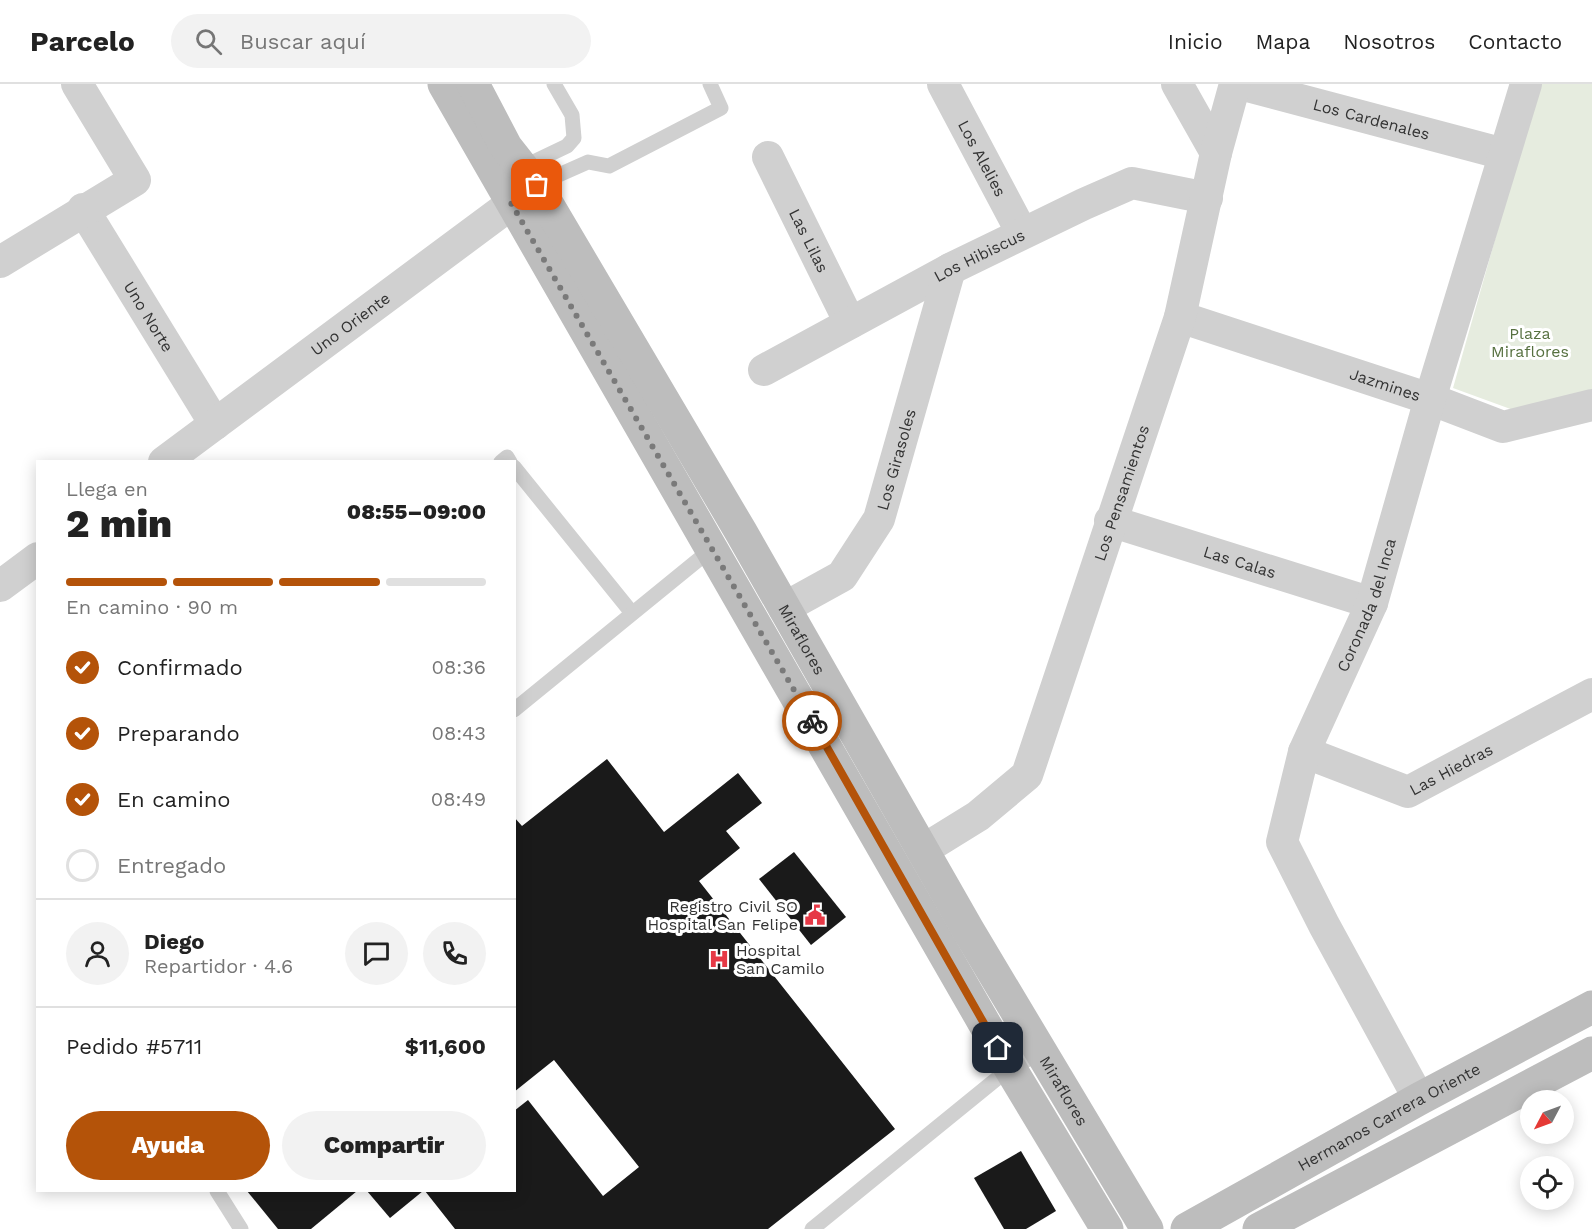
<!DOCTYPE html>
<html lang="es">
<meta charset="utf-8">
<style>
:root{--surface:#fff;--page:#f2f2f2;--text:#222;--muted:#767676;--line:#e0e0e0;--accent:#b45309}
body{margin:0;font-family:"Work Sans",sans-serif;background:var(--page);color:var(--text);height:100vh;display:flex;flex-direction:column;font-size:22px;white-space:nowrap}
*{box-sizing:border-box;margin:0}
p{font-size:20px;color:var(--muted)}
.icon{flex:none;width:33px;height:33px;fill:none;stroke:currentColor;stroke-width:2;stroke-linecap:round;stroke-linejoin:round}
.map{position:relative;flex:1;overflow:hidden}
.details{position:absolute;left:36px;top:376px;width:480px;height:732px;display:flex;flex-direction:column;background:var(--surface);border-radius:0px;box-shadow:0 3px 15px #0003}
.details>*{flex:none}
.needle{width:39px;rotate:229deg}
.fabs{position:absolute;left:1520px;top:1006px;display:grid;gap:12px}
.fabs a{display:grid;place-items:center;width:54px;height:54px;border-radius:50%;background:var(--surface);box-shadow:0 3px 15px #0003;font-size:30px}
.pin{position:absolute;display:grid;place-items:center;width:51px;height:51px;color:#fff;margin:-26px;border-radius:12px;box-shadow:0 3px 9px #0006}
.courier{position:absolute;display:grid;place-items:center;width:60px;height:60px;margin:-30px;border:4px solid #b45309;border-radius:50%;background:#fff;color:#222;box-shadow:0 2px 8px #0007}
.headline em{font-style:normal;font-weight:800}
.headline div{display:flex;flex-direction:column-reverse}
.headline{display:flex;align-items:center;justify-content:space-between;height:102px;padding:0 30px}
h1{font-size:39px;font-weight:800;line-height:45px}
.bar{display:grid;grid-template-columns:repeat(4,1fr);gap:9px 6px;align-content:center;height:72px;padding:0 30px}
.bar i{height:8px;border-radius:4px;background:var(--line)}
.bar .active{background:var(--accent)}
.bar p{grid-column:span 4}
.line{display:flex;align-items:center;gap:15px;padding:0 30px;border-top:2px solid var(--line)}
.line div{flex:1}
.round{display:grid;place-items:center;flex:none;width:63px;height:63px;border-radius:32px;background:var(--page)}
ol{padding:0 30px;list-style:none}
li{display:flex;align-items:center;gap:18px;height:66px}
li p{margin-inline-start:auto}
li .icon{padding:6px;border-radius:50%;background:var(--accent);color:#fff;stroke-width:4}
li:last-child{color:var(--muted)}
li i{width:33px;height:33px;border:3px solid var(--line);border-radius:50%}
.action{display:flex;gap:12px;margin-top:auto;padding:12px 30px}
.action a{flex:1;height:69px;border-radius:36px;background:var(--accent);color:#fff;font-size:24px;font-weight:800;line-height:69px;text-align:center}
.action a+a{background:var(--page);color:var(--text)}
header{display:flex;align-items:center;gap:36px;box-sizing:border-box;height:84px;padding:0 30px;background:var(--surface);border-bottom:2px solid var(--line)}
header strong{font-size:28px}
nav{display:flex;gap:33px;margin-inline-start:auto;font-size:21px}
.search{width:420px;height:54px;background:var(--page);display:flex;align-items:center;gap:15px;box-sizing:border-box;padding:0 21px;border-radius:33px;color:var(--muted);font-size:22px}
.map>svg:first-child{display:block}
</style>
<header>
<strong>Parcelo</strong>
<div class="search"><svg class="icon" aria-label="search" viewBox="0 0 24 24"><circle cx="10" cy="10" r="6"/><path d="M15 15l6 6"/></svg>Buscar aquí</div>
<nav><a>Inicio</a><a>Mapa</a><a>Nosotros</a><a>Contacto</a></nav>
</header>
<div class="map">
<svg width="1592" height="1145" viewBox="0 0 1592 1145">
<rect width="100%" height="100%" fill="#fff"/>
<path fill="#e6ecdf" d="M 1539,0 L 1592,0 L 1592,307 L 1516,327 L 1453,304 Z"/>
<g fill="#1a1a1a">
<path d="M 607,675 L 664,748 L 738,689 L 762,719 L 726,747 L 740,764 L 699,797 L 895,1045 L 768,1145 L 455,1145 L 425,1107 L 514,1107 L 514,1027 L 528,1016 L 603,1112 L 639,1083 L 554,976 L 514,1008 L 514,733 L 522,742 Z"/>
<path d="M 794,768 L 846,833 L 811,861 L 759,795 Z"/>
<path d="M 1021,1067 L 1056,1127 L 1026,1145 L 1004,1145 L 974,1094 Z"/>
<path d="M 247,1107 L 357,1107 L 311,1145 L 278,1145 Z"/>
<path d="M 367,1107 L 423,1107 L 390,1134 Z"/>
</g>
<g fill="none" stroke-linecap="round" stroke-linejoin="round">
<g stroke="#d0d0d0" stroke-width="15">
<path d="M 523,83 L 567,62 L 574,54 L 572,31 L 554,0"/>
<path d="M 536,101 L 588,78 L 609,82 L 721,24 L 710,0"/>
<path d="M 501,378 L 507,373 L 510,378"/>
<path d="M 514,383 L 632,529"/>
<path d="M 514,626 L 714,463"/>
<path d="M 217,1107 L 241,1145"/>
<path d="M 812,1145 L 1010,984 L 1041,969"/>
</g>
<g stroke="#d0d0d0" stroke-width="32">
<path id="s1" d="M 943,0 L 1022,149"/>
<path d="M 1177,0 L 1216,69"/>
<path id="s2" d="M 1240,0 L 1504,70"/>
<path id="s3" d="M 768,73 L 850,239"/>
<path id="s4" d="M 83,125 L 215,340"/>
<path d="M 0,178 L 135,96 L 77,0"/>
<path id="s5" d="M 1180,233 L 1430,315 L 1503,343 L 1592,321"/>
<path id="s6" d="M 764,286 L 950,185 L 1084,120 L 1132,99 L 1207,114"/>
<path id="s7" d="M 164,378 L 534,103"/>
<path id="s8" d="M 1110,437 L 1372,519"/>
<path d="M 0,502 L 38,474"/>
<path id="s9" d="M 784,524 L 842,492 L 879,435 L 950,185"/>
<path id="s10" d="M 1304,668 L 1408,708 L 1592,610"/>
<path id="s11" d="M 923,766 L 978,732 L 1027,691 L 1180,233 L 1216,69 L 1235,0"/>
<path id="s12" d="M 1419,1015 L 1324,841 L 1282,758 L 1304,668 L 1372,519 L 1430,315 L 1526,0"/>
</g>
<g stroke="#bdbdbd" stroke-width="33">
<path d="M 444,0 L 1010,984 L 1107,1145"/>
<path id="s13" d="M 473,0 L 506,63 L 536,101 L 741,448 L 968,846 L 1147,1145"/>
<path id="s14" d="M 1187,1145 L 1419,1015 L 1592,923"/>
<path d="M 1259,1145 L 1592,969"/>
</g>
</g>
<g fill="none" stroke-linecap="round" stroke-linejoin="round">
<path stroke="#7a7a7a" stroke-width="6" stroke-dasharray="0 10.8" d="M 537,101 L 511,119 L 812,637"/>
<path stroke="#b45309" stroke-width="8" d="M 812,637 L 998,964"/>
</g>
<defs>
<g id="civic-bare" transform="scale(1.62)"><path d="M-.6-6.5H3V-4.5H.6V-3L4-1V1h2V6H-6V1h2V-1L-.6-3ZM-1.2 2.5V6h2.4V2.5Z" fill="#e63946" stroke="#fff" stroke-width="2.5" paint-order="stroke"/></g>
<g id="hospital-bare" transform="scale(1.62)"><path d="M-5-5h3v3.5h4V-5h3V5h-3V1.5h-4V5h-3Z" fill="#e63946" stroke="#fff" stroke-width="2.5" paint-order="stroke"/></g>
</defs>
<g fill-rule="evenodd">
<use href="#civic-bare" x="815" y="831"/>
<use href="#hospital-bare" x="719" y="875"/>
</g>
<g text-anchor="middle" dominant-baseline="central" stroke-width="6" stroke-linejoin="round" paint-order="stroke">
<g font-size="16" fill="#333" stroke="#fff">
<text stroke="none"><textPath href="#s2" startOffset="136">Los Cardenales</textPath></text>
<text stroke="none"><textPath href="#s1" startOffset="84">Los Alelies</textPath></text>
<text stroke="none"><textPath href="#s3" startOffset="93">Las Lilas</textPath></text>
<text stroke="none"><textPath href="#s6" startOffset="244">Los Hibiscus</textPath></text>
<text stroke="none"><textPath href="#s4" startOffset="126">Uno Norte</textPath></text>
<text stroke="none"><textPath href="#s7" startOffset="232">Uno Oriente</textPath></text>
<text stroke="none"><textPath href="#s5" startOffset="216">Jazmines</textPath></text>
<text stroke="none"><textPath href="#s9" startOffset="196">Los Girasoles</textPath></text>
<text stroke="none"><textPath href="#s11" startOffset="426">Los Pensamientos</textPath></text>
<text stroke="none"><textPath href="#s8" startOffset="136">Las Calas</textPath></text>
<text stroke="none"><textPath href="#s12" startOffset="544">Coronada del Inca</textPath></text>
<text stroke="none"><textPath href="#s13" startOffset="646">Miraflores</textPath></text>
<text stroke="none"><textPath href="#s10" startOffset="160">Las Hiedras</textPath></text>
<text stroke="none"><textPath href="#s13" startOffset="1168">Miraflores</textPath></text>
<text stroke="none"><textPath href="#s14" startOffset="231">Hermanos Carrera Oriente</textPath></text>
</g>
<g font-size="16" fill="#56703f" stroke="#fff">
<text x="1530" y="249">Plaza<tspan x="1530" dy="18">Miraflores</tspan></text>
</g>
<g font-size="16" fill="#333" stroke="#fff" text-anchor="end">
<text x="798" y="822">Registro Civil SO<tspan x="798" dy="18">Hospital San Felipe</tspan></text>
<text x="736" y="866" text-anchor="start">Hospital<tspan x="736" dy="18">San Camilo</tspan></text>
</g>
</g>
</svg>
<div class="fabs">
<a><svg class="needle" viewBox="-14 -14 28 28"><path d="M0-13l5 13h-10z" fill="#e53935"/><path d="M0 13l5-13h-10z" fill="#767676"/></svg></a>
<a><svg class="icon" aria-label="locate" viewBox="0 0 24 24"><circle cx="12" cy="12" r="6"/><path d="M12 2v4M12 18v4M2 12h4M18 12h4"/></svg></a>
</div>
<div class="pin" style="left:537px;top:101px;background:#ea580c"><svg class="icon" aria-label="bag" viewBox="0 0 24 24"><path d="M5 8h14l-1 12H6zM9 8a3 3 0 0 1 6 0"/></svg></div>
<div class="pin" style="left:998px;top:964px;background:#1f2937"><svg class="icon" aria-label="home" viewBox="0 0 24 24"><path d="M3 11l9-7 9 7M6 9v11h12V9"/></svg></div>
<div class="courier" style="left:812px;top:637px"><svg class="icon" aria-label="bike" viewBox="0 0 24 24"><circle cx="6" cy="16" r="4"/><circle cx="18" cy="16" r="4"/><path d="M6 16l4-8h5l3 8M10 8l3 8H6M13 5h3"/></svg></div>
<section class="details">
<div class="headline"><div><h1>2 min</h1><p>Llega en</p></div><em>08:55–09:00</em></div>
<div class="bar"><i class="active"></i><i class="active"></i><i class="active"></i><i></i><p>En camino · 90 m</p></div>
<ol>
<li><svg class="icon" aria-label="check" viewBox="0 0 24 24"><path d="M5 12l5 5 9-10"/></svg>Confirmado<p>08:36</p></li>
<li><svg class="icon" aria-label="check" viewBox="0 0 24 24"><path d="M5 12l5 5 9-10"/></svg>Preparando<p>08:43</p></li>
<li><svg class="icon" aria-label="check" viewBox="0 0 24 24"><path d="M5 12l5 5 9-10"/></svg>En camino<p>08:49</p></li>
<li><i></i>Entregado</li>
</ol>
<div class="line" style="height:108px"><a class="round"><svg class="icon" aria-label="person" viewBox="0 0 24 24"><circle cx="12" cy="8" r="4"/><path d="M4 21q1-7 8-7t8 7"/></svg></a><div><b>Diego</b><p>Repartidor · 4.6</p></div><a class="round"><svg class="icon" aria-label="chat" viewBox="0 0 24 24"><path d="M4 5h16v11H9l-5 4z"/></svg></a><a class="round"><svg class="icon" aria-label="phone" viewBox="0 0 24 24"><path d="M5 4h4l2 5-3 2q2 4 5 5l2-3 5 2v4C11 20 4 13 5 4z"/></svg></a></div>
<div class="line" style="height:78px"><div>Pedido #5711</div><b>$11,600</b></div>
<div class="action"><a>Ayuda</a><a>Compartir</a></div>
</section>
</div>
